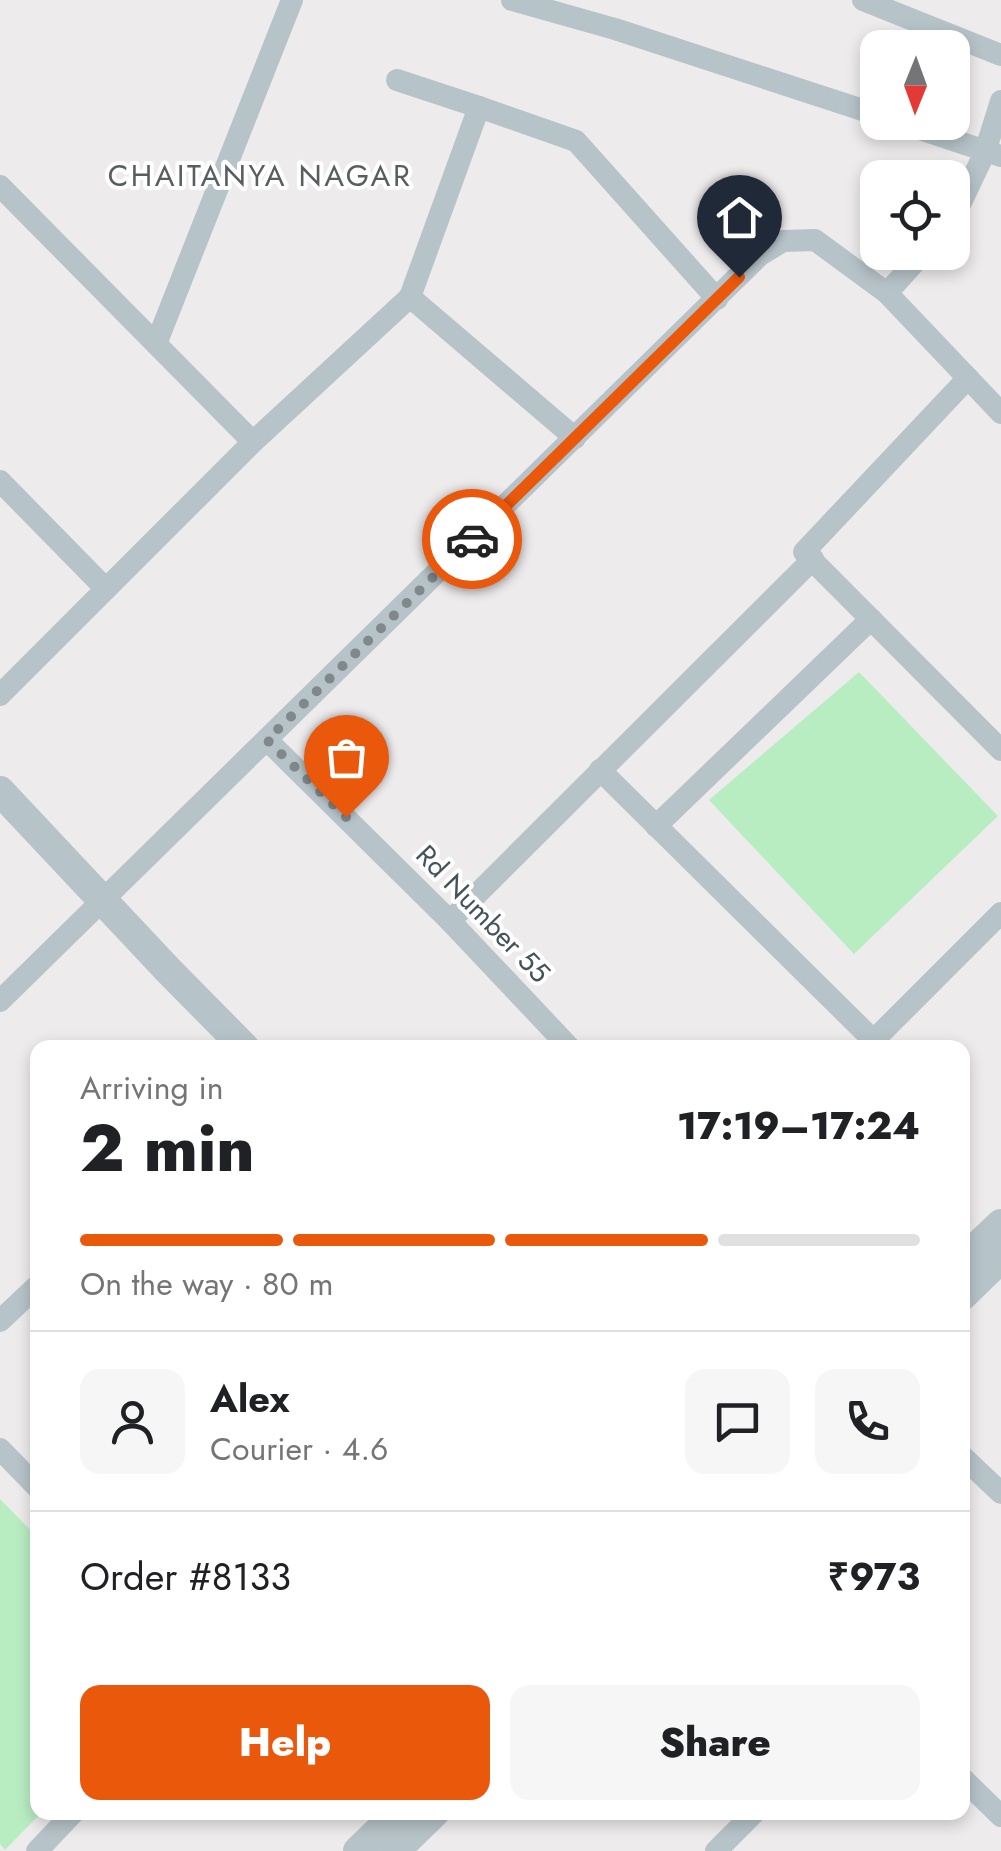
<!DOCTYPE html>
<meta charset="utf-8">
<style>
:root{--surface:#fff;--page:#f6f6f6;--text:#202124;--muted:#757577;--line:#e0e0e0;--accent:#ea580c}
body{margin:0;font-family:Jost,sans-serif;background:var(--page);color:var(--text);height:100vh;display:flex;flex-direction:column;font-size:38px;white-space:nowrap}
*{box-sizing:border-box;margin:0}
p{font-size:32px;color:var(--muted)}
.icon{flex:none;width:55px;height:55px;fill:none;stroke:currentColor;stroke-width:2;stroke-linecap:round;stroke-linejoin:round}
.map{position:relative;flex:1;overflow:hidden}
.sheet{position:absolute;left:30px;top:1040px;width:940px;height:780px;display:flex;flex-direction:column;background:var(--surface);border-radius:20px;box-shadow:0 5px 15px #0003}
.sheet>*{flex:none}
.needle{width:65px;rotate:181deg}
.tools{position:absolute;left:860px;top:30px;display:grid;gap:20px}
.tools a{display:grid;place-items:center;width:110px;height:110px;border-radius:20px;background:var(--surface);box-shadow:0 5px 15px #0003;font-size:50px}
.pin{position:absolute;display:grid;place-items:center;width:85px;height:85px;color:#fff;margin:-102px -42px;border-radius:50% 50% 50% 0;rotate:-45deg;box-shadow:0 0 10px #0007}
.pin .icon{rotate:45deg}
.courier{position:absolute;display:grid;place-items:center;width:100px;height:100px;margin:-50px;border:8px solid #ea580c;border-radius:50%;background:#fff;color:#222;box-shadow:0 2px 12px #0007}
.summary em{font-style:normal;font-weight:800}
.summary div{display:flex;flex-direction:column-reverse}
.summary{display:flex;align-items:center;justify-content:space-between;height:170px;padding:0 50px}
h1{font-size:65px;font-weight:800;line-height:75px}
.bar{display:grid;grid-template-columns:repeat(4,1fr);gap:15px 10px;align-content:center;height:120px;padding:0 50px}
.bar i{height:12px;border-radius:8px;background:var(--line)}
.bar .current{background:var(--accent)}
.bar p{grid-column:span 4}
.line{display:flex;align-items:center;gap:25px;padding:0 50px;border-top:2px solid var(--line)}
.line div{flex:1}
.round{display:grid;place-items:center;flex:none;width:105px;height:105px;border-radius:20px;background:var(--page)}
.action{display:flex;gap:20px;margin-top:auto;padding:20px 50px}
.action a{flex:1;height:115px;border-radius:20px;background:var(--accent);color:#fff;font-size:40px;font-weight:800;line-height:115px;text-align:center}
.action a+a{background:var(--page);color:var(--text)}
.map>svg:first-child{display:block}
</style>
<div class="map">
<svg width="1001" height="1851" viewBox="0 0 1001 1851">
<rect width="100%" height="100%" fill="#eeebec"/>
<g fill="#b8edc2">
<path d="M 859,672 L 998,816 L 854,954 L 709,800 Z"/>
<path d="M 0,1499 L 38,1538 L 38,1812 L 41,1813 L 5,1850 L 0,1844 Z"/>
</g>
<g fill="none" stroke-linecap="round" stroke-linejoin="round">
<g stroke="#b6c3c8" stroke-width="22">
<path d="M 512,0 L 615,29 L 878,115"/>
<path d="M 863,0 L 1001,55"/>
<path d="M 397,80 L 479,107"/>
<path d="M 899,122 L 1001,156"/>
<path d="M 0,186 L 253,442"/>
<path d="M 952,221 L 985,152 L 1001,101"/>
<path d="M 887,293 L 924,252"/>
<path d="M 410,297 L 479,107 L 576,141 L 717,299"/>
<path d="M 156,344 L 292,0"/>
<path d="M 968,378 L 804,552 L 1001,750"/>
<path d="M 0,481 L 106,589"/>
<path d="M 0,695 L 253,442 L 410,297 L 575,438"/>
<path d="M 267,740 L 450,921 L 570,1048"/>
<path d="M 600,770 L 873,1040"/>
<path d="M 656,826 L 871,619"/>
<path d="M 450,921 L 813,559"/>
<path d="M 0,1001 L 760,255 L 783,241 L 815,240 L 887,293 L 1001,413"/>
<path d="M 866,1048 L 1001,913"/>
<path d="M 0,1321 L 38,1285"/>
<path d="M 0,1449 L 38,1488"/>
<path d="M 962,1456 L 1001,1493"/>
<path d="M 962,1778 L 1001,1816"/>
<path d="M 37,1851 L 74,1812"/>
<path d="M 716,1851 L 755,1812"/>
</g>
<g stroke="#b6c3c8" stroke-width="30">
<path d="M 0,791 L 168,970 L 245,1048"/>
<path d="M 962,1261 L 1001,1224"/>
<path d="M 962,1296 L 1001,1258"/>
<path d="M 358,1851 L 398,1812"/>
<path d="M 395,1851 L 435,1812"/>
</g>
</g>
<g fill="none" stroke-linecap="round" stroke-linejoin="round">
<path stroke="#80888c" stroke-width="10" stroke-dasharray="0 18" d="M 346,817 L 267,740 L 472,539"/>
<path stroke="#ea580c" stroke-width="12" d="M 472,539 L 739,277"/>
</g>
<g text-anchor="middle" dominant-baseline="central" stroke-width="8" stroke-linejoin="round" paint-order="stroke">
<g font-size="28" fill="#445358" stroke="#fff">
<text transform="translate(483 914) rotate(46)">Rd Number 55</text>
</g>
<g font-size="30" letter-spacing="2.5" fill="#585d60" stroke="#fff">
<text x="260" y="175">CHAITANYA NAGAR</text>
</g>
</g>
</svg>
<div class="tools">
<a><svg class="needle" viewBox="-14 -14 28 28"><path d="M0-13l5 13h-10z" fill="#e53935"/><path d="M0 13l5-13h-10z" fill="#757577"/></svg></a>
<a><svg class="icon" aria-label="locate" viewBox="0 0 24 24"><circle cx="12" cy="12" r="6"/><path d="M12 2v4M12 18v4M2 12h4M18 12h4"/></svg></a>
</div>
<div class="pin" style="left:346px;top:817px;background:#ea580c"><svg class="icon" aria-label="bag" viewBox="0 0 24 24"><path d="M5 8h14l-1 12H6zM9 8a3 3 0 0 1 6 0"/></svg></div>
<div class="pin" style="left:739px;top:277px;background:#1f2937"><svg class="icon" aria-label="home" viewBox="0 0 24 24"><path d="M3 11l9-7 9 7M6 9v11h12V9"/></svg></div>
<div class="courier" style="left:472px;top:539px"><svg class="icon" aria-label="car" viewBox="0 0 24 24"><path d="M5 17H2v-5l4-1 3-4h7l3 4 3 1v5h-3M9 17h6M6 11h13"/><circle cx="7" cy="17" r="2"/><circle cx="17" cy="17" r="2"/></svg></div>
<section class="sheet">
<div class="summary"><div><h1>2 min</h1><p>Arriving in</p></div><em>17:19–17:24</em></div>
<div class="bar"><i class="current"></i><i class="current"></i><i class="current"></i><i></i><p>On the way · 80 m</p></div>
<div class="line" style="height:180px"><a class="round"><svg class="icon" aria-label="person" viewBox="0 0 24 24"><circle cx="12" cy="8" r="4"/><path d="M4 21q1-7 8-7t8 7"/></svg></a><div><b>Alex</b><p>Courier · 4.6</p></div><a class="round"><svg class="icon" aria-label="chat" viewBox="0 0 24 24"><path d="M4 5h16v11H9l-5 4z"/></svg></a><a class="round"><svg class="icon" aria-label="phone" viewBox="0 0 24 24"><path d="M5 4h4l2 5-3 2q2 4 5 5l2-3 5 2v4C11 20 4 13 5 4z"/></svg></a></div>
<div class="line" style="height:130px"><div>Order #8133</div><b>₹973</b></div>
<div class="action"><a>Help</a><a>Share</a></div>
</section>
</div>
